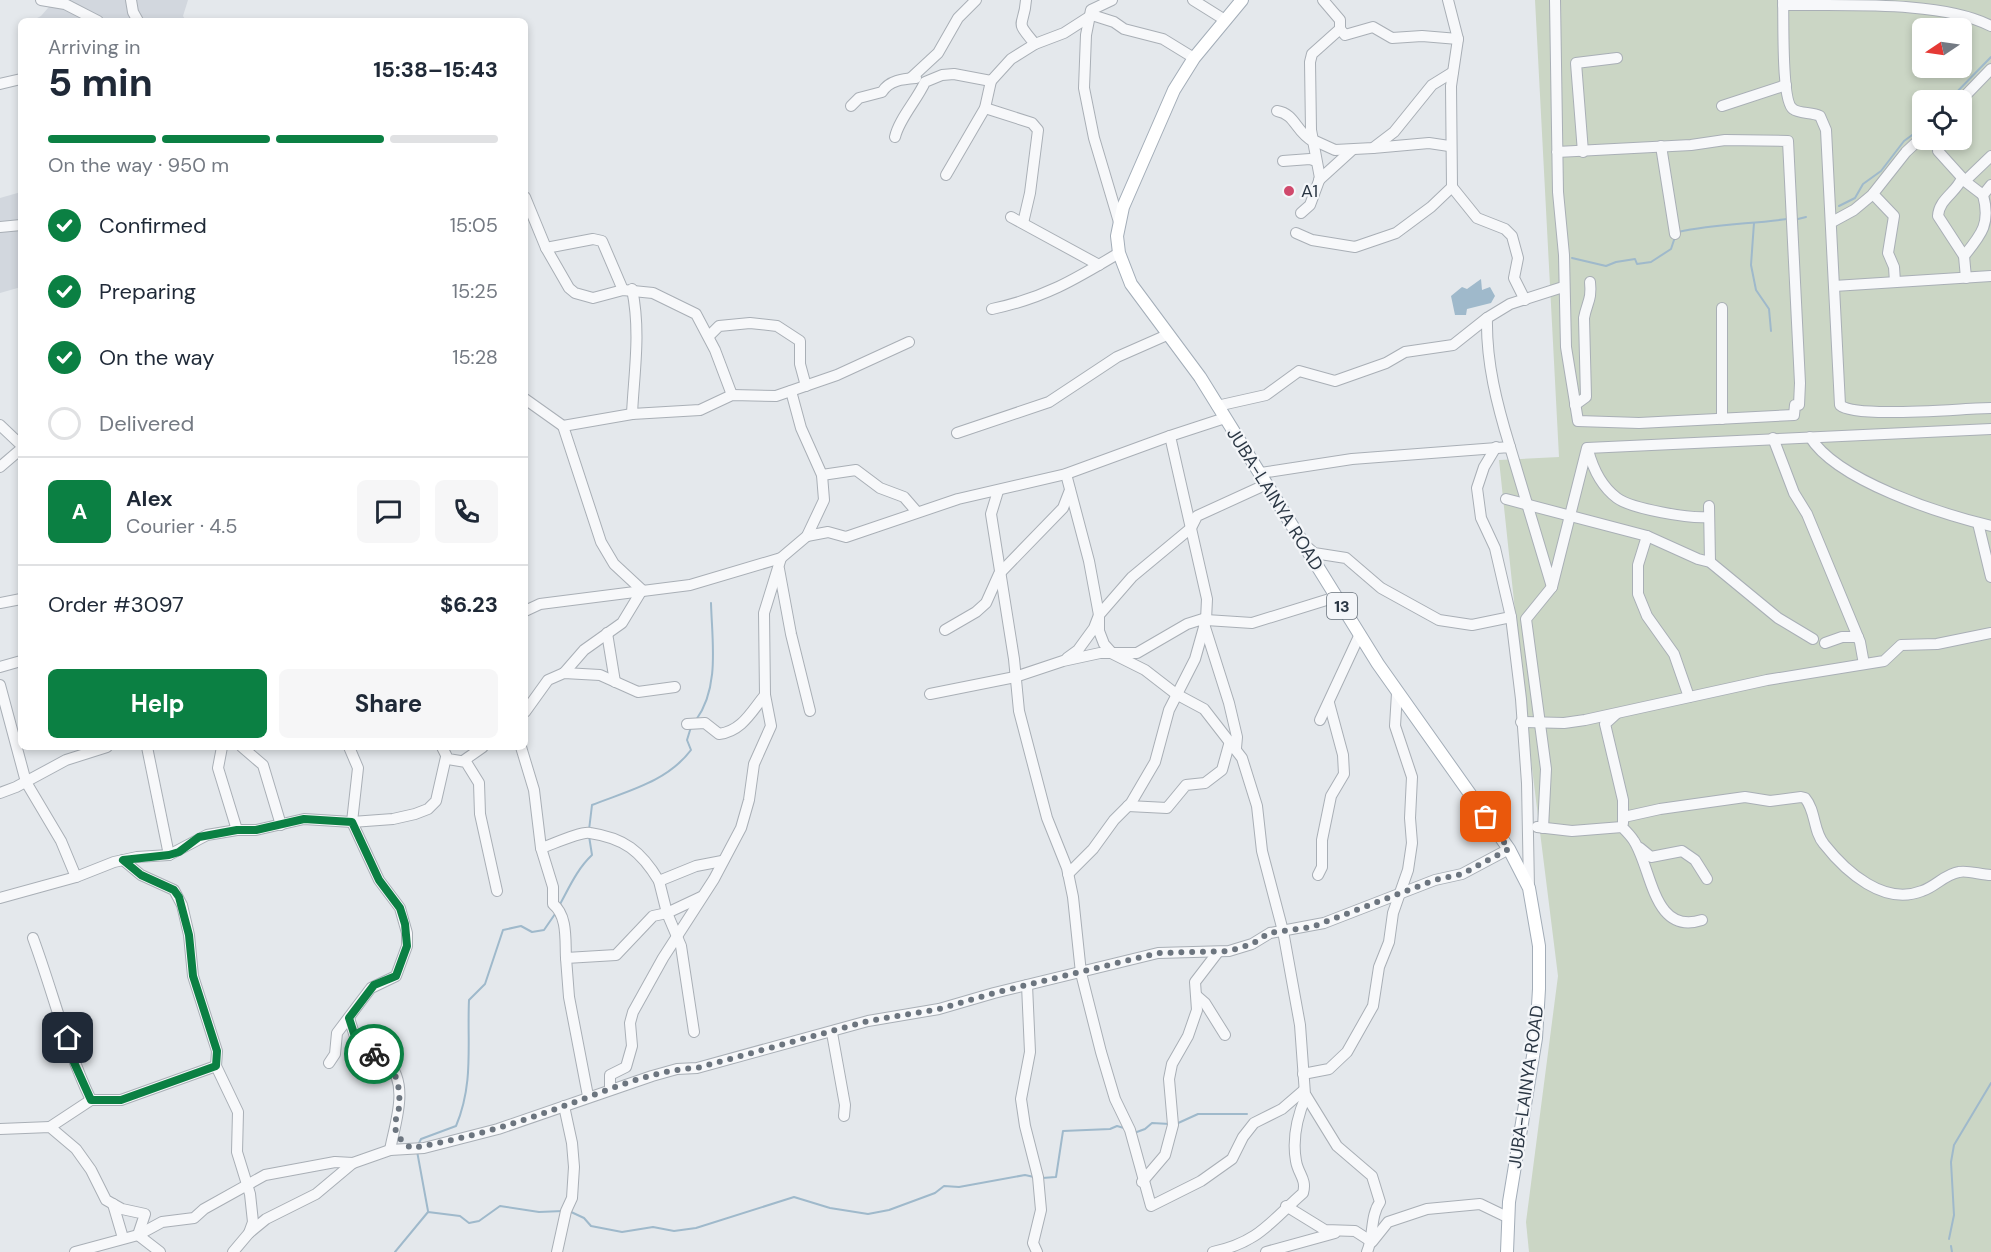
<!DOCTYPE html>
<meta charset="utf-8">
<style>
:root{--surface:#fff;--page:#f6f6f7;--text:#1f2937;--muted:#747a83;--line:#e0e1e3;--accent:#0b8043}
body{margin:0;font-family:"DM Sans",sans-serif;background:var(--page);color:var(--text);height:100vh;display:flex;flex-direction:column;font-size:22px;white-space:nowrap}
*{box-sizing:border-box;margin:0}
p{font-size:20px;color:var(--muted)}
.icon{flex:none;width:33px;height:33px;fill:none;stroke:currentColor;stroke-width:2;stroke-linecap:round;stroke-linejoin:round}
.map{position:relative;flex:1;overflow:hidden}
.drawer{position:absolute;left:18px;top:18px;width:510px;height:732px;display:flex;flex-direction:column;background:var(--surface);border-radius:9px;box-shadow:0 3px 9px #0003}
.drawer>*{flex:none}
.needle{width:39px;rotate:257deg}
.fabs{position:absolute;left:1912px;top:18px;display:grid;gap:12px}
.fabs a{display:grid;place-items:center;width:60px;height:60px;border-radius:9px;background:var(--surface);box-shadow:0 3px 9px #0003;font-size:30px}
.pin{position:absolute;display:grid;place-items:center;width:51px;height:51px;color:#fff;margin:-26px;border-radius:12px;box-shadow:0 3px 9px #0006}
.courier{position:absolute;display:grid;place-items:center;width:60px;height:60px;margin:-30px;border:4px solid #0b8043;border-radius:50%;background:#fff;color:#222;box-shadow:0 2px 8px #0007}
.summary em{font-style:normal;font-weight:700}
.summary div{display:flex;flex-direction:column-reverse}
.summary{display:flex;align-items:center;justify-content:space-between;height:102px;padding:0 30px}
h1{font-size:39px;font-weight:700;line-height:45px}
.bar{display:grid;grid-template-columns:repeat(4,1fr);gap:9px 6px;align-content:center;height:72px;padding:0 30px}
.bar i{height:8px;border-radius:4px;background:var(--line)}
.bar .selected{background:var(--accent)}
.bar p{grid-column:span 4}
.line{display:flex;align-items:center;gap:15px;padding:0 30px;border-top:2px solid var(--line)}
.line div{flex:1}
.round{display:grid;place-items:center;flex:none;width:63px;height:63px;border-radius:9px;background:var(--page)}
ol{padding:0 30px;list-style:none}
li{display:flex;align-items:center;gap:18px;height:66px}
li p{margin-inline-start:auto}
li .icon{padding:6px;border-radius:50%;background:var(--accent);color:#fff;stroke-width:4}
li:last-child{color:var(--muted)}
li i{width:33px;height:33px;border:3px solid var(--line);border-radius:50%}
.action{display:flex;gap:12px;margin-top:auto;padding:12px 30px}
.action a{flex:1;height:69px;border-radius:9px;background:var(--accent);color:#fff;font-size:24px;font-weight:700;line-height:69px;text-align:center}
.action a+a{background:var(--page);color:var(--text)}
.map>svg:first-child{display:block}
</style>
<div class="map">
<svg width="1991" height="1252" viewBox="0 0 1991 1252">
<rect width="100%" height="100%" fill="#e4e8ec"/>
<g fill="#d2d7de">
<path d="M 55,0 L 188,0 L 183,16 L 186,21 L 31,21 L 41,16 Z"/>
<path d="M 21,192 L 21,287 L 0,293 L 0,198 Z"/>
</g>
<path fill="#cbd6c5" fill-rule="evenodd" d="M 1535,0 L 1991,0 L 1991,1252 L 1529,1252 L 1526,1222 L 1558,976 L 1530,752 L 1499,460 L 1559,457 ZM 1923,28 L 1962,28 L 1962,68 L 1923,68 ZM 1923,100 L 1962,100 L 1962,140 L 1923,140 Z"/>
<path fill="#9fb9cb" d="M 1481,279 L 1482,290 L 1490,287 L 1495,296 L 1491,303 L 1467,309 L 1466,315 L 1455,315 L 1451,296 L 1462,287 L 1467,289 Z"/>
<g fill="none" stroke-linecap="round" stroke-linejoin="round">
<g stroke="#9fb9cb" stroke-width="2">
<path d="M 1949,100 L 1991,57"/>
<path d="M 1839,206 L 1855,198 L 1863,184 L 1881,171 L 1904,141 L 1923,127"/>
<path d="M 1798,219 L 1806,217"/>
<path d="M 1754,223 L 1751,265 L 1756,290 L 1769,309 L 1771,331"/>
<path d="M 1678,232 C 1714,224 1751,224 1787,219"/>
<path d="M 1572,258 L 1606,266 L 1616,262 L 1635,259 L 1637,264 L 1651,262 L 1671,249 L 1675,237"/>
<path d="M 696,720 C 720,687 712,641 711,603"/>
<path d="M 589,830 L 592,805 C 627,791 667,782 691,750 L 687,740 L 691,727"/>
<path d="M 559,906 C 569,888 577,869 592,855 L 589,836"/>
<path d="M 1176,1124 L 1198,1114 L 1247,1114"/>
<path d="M 1134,1133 L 1145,1129 L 1152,1123 L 1170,1124"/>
<path d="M 419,1143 L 421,1139 L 456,1126 C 474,1083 467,1044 469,1000 L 485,984 L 503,930 L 521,926 L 532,932 L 544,930 L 555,914"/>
<path d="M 417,1151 L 428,1211"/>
<path d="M 1042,1178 L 1056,1177 L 1063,1131 L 1110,1129 L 1117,1126 L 1124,1128"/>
<path d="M 569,1211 L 584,1218 L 591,1226 L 622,1232 L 653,1227 L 674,1231 L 696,1228 L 794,1197 L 830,1208 L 868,1214 L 889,1210 L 935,1193 L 944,1186 L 959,1187 L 1025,1175 L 1034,1177"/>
<path d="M 1949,1239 L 1954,1215 L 1951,1162 L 1954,1145 L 1991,1083"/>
<path d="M 1951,1246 L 1952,1252"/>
<path d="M 395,1252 L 428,1212 L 460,1216 L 469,1223 L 479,1221 L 500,1206 L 539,1212 L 563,1211"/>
</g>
<g stroke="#a9afb6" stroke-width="12">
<g id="minor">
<path d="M 41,0 L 65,4 L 98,21"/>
<path d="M 131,0 L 133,12 L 138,21"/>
<path d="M 1026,0 C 1024,29 1013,18 1035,44"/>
<path d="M 1112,0 L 1091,10 L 1086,35 L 1084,88 L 1094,138 L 1119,222"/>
<path d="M 1193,0 L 1225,20"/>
<path d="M 1323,0 L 1340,20 L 1340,29 L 1345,35 L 1373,27 L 1392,38 L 1422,36 L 1458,39"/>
<path d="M 1448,0 L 1458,39 L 1451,86 L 1452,187 L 1477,218 L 1505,229 L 1512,236 L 1518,258 L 1514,278 L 1525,300"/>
<path d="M 1555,0 L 1558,192 L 1564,255 L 1566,347 L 1578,421 L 1639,423 L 1794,415 L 1795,405 L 1799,405 L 1800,383 L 1788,141 L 1725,140 L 1691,145 L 1557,152"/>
<path d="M 1783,0 C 1784,17 1781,101 1793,109 C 1799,114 1812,112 1820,116 L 1826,130 L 1840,405 C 1855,419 1965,408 1991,408"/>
<path d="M 1783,5 C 1842,6 1941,0 1991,26"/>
<path d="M 1092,15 L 1114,22 L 1124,29 L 1163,39 L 1194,58"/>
<path d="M 911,78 L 938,53 L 958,18 L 976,0"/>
<path d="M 0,84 L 21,79"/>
<path d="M 1961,100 L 1991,69"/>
<path d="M 851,106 L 859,98 L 882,92 C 889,80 903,79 916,78"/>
<path d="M 1722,106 L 1786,85"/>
<path d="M 985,108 L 1032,123 L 1038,130 L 1030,193 L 1023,223"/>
<path d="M 1277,111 C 1296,114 1295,132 1314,142"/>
<path d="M 895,137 C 899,119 917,100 925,82 L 942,75 L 954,74 L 991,81 L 1011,59 L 1035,44 L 1064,33 L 1092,15"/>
<path d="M 1313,140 L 1335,150 L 1373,148 L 1394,132 L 1432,85 L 1453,72"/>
<path d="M 1661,146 L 1675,234"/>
<path d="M 1373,148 L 1429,143 L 1449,146"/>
<path d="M 1938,151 L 1966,182 L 1983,195"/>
<path d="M 1583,152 L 1576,63 L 1617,58"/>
<path d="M 1283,161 L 1310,159 L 1316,161"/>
<path d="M 946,175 L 985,108 L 991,81"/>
<path d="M 1962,178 C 1956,193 1939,199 1938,216 L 1964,256 L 1966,278"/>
<path d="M 1319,180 L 1352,150"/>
<path d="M 1965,181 L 1991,156"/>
<path d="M 1873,194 L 1894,216 L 1888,253 L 1894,267 L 1895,282"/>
<path d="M 525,197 L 546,248 L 569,288 L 575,293 L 593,298 L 623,290 L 653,293 L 696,314 L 715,350 L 732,395"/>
<path d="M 1301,213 L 1310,205 L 1320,178 L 1311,130 L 1310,62 L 1312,54 L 1340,29"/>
<path d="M 1011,217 L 1099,265"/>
<path d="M 1832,222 L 1854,210 L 1872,195 L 1906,152 L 1923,136"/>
<path d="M 0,227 L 21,225"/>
<path d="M 1296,233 L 1312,240 L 1355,247 L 1396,233 L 1431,207 L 1452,187"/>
<path d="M 546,248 L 593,239 L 602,241 L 623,290"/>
<path d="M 1964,256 C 1981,235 1991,224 1983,195 L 1991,185"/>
<path d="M 1834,286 L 1991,276"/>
<path d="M 1722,308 L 1722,419"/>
<path d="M 992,309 C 1044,298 1074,280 1119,253"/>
<path d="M 709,336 L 719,326 L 750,323 L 777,326 L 800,341 L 800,364 L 806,386"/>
<path d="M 525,399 L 563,426 L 632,414 L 700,410 L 732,395 L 776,396 L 837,375 L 909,342"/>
<path d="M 1575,405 L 1586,397 L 1584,318 C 1587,302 1592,300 1590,282"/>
<path d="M 1217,406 L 1266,395 L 1299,371 L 1335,381 L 1386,363 L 1405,352 L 1453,345 L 1487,318"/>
<path d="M 632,414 C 634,372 641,332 632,289"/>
<path d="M 0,425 L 21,445"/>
<path d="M 563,426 L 601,542 L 614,564 L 642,590 L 622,623 L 584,650 L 564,673"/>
<path d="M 957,433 L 1049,402 L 1117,357 L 1167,335"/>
<path d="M 1810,437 C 1837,481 1941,514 1991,526"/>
<path d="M 1773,438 L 1794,493 L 1807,514 L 1860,642 L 1864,664"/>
<path d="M 1496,447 L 1484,467 L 1477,488 L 1481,518 L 1495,548 L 1511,617 L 1521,699 L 1527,783 L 1529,888"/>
<path d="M 1510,447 C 1497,405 1486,362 1487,318 L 1510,304 L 1563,287"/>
<path d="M 1588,450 C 1593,469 1601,486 1617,498 C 1632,509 1691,519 1709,517"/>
<path d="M 0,467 L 21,449"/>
<path d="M 1261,473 L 1352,459 L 1510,447 L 1552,587 L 1587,448 L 1991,429"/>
<path d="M 1066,474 L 1089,561 L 1099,615 L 1099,631 L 1104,644 L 1113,654 L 1145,670 L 1176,694 L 1204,709 L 1242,758 L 1257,806 L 1262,851 L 1283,931 L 1300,1025 L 1305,1094 L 1337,1146 L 1372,1176 L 1380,1202 C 1370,1216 1374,1236 1367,1252"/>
<path d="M 822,475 L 856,470 L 880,488 L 904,497 L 917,512"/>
<path d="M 998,491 L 991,514 L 1014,659 L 1019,711 L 1047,818 L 1067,868 L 1073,897 L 1081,973 L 1101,1052 L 1115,1099 L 1130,1130 L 1151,1206 L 1201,1181 L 1232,1159 L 1243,1137 L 1254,1123 L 1282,1109 L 1304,1090"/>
<path d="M 1506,499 L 1647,536 L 1698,559 L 1710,562 L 1778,618 L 1813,639"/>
<path d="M 1709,506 L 1710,562"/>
<path d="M 1978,523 L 1991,577"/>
<path d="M 807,536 L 828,532 L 846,537 L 958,499 L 1066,474 L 1170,436"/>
<path d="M 1647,536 L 1638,565 L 1638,594 L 1647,616 L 1674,654 L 1689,697"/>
<path d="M 1305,545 L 1314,553 L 1346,558 L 1381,588 L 1439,620 L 1472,625 L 1511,617"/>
<path d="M 779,569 L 791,634 L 810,711"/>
<path d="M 0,603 L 21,599"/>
<path d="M 525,611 L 540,604 L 690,585 L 781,558 L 807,536 L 824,500 L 822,475 L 801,428 L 791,391"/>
<path d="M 1206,620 L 1252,623 L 1336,597"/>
<path d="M 1204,624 L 1229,703 L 1237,737 L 1236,748"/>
<path d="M 945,630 L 976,612 L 986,603 L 999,574 L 1063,508 L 1070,490"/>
<path d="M 607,633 L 615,682"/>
<path d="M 1825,643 L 1842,637 L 1858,637"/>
<path d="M 1067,658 L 1078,650 L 1094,628 L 1099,615 L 1132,577 L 1191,528 L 1197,516 L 1267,484"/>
<path d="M 0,667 L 21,661"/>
<path d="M 0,685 L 26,782 L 61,841 L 76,877"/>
<path d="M 930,694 L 1015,677 L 1063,661 L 1100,653 L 1137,653 L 1187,624 L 1206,618"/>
<path d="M 525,712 L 548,680 L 564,673 L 600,675 L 638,692 L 675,687"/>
<path d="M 1616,714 L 1605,724 L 1623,800 L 1623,823"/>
<path d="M 1320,720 L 1360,634"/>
<path d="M 1521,722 L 1564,723 L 1585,720 L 1767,680 L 1884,661 L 1901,645 L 1937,644 L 1991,633"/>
<path d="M 687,724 L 705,723 L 719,734 C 742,731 751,712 765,695"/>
<path d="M 147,747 L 169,855"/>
<path d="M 222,747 L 218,768 L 237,830"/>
<path d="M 242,747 L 263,765 L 281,825"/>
<path d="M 442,747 L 448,759 L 466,762 L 479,783 L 480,814 L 497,891"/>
<path d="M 521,747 L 534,790 L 541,848 L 553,887 L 553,904 C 568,916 565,941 566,958"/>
<path d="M 463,761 L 483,747"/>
<path d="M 0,793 L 16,787 L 66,760 L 107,747"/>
<path d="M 1128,806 L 1167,808 L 1186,785 L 1205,783 L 1222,770 L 1230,741"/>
<path d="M 1624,817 L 1660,809 L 1745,797 L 1770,801 L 1801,797 L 1805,798 C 1816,811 1813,831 1824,844 C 1846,872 1884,906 1922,891 C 1935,887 1945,874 1959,872 C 1968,870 1981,875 1991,875"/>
<path d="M 1537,827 L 1572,831 L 1622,827 C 1626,831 1631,836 1634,841 C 1652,869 1653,936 1702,920"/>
<path d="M 1543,828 L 1546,769 L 1526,619 L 1552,587"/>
<path d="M 541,848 C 551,845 581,831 590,833 C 624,838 641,851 659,881 L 696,866 L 722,861"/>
<path d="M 1640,848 L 1651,857 L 1682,851 L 1695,860 L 1707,879"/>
<path d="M 123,860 L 141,875 L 174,890 L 182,905 L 189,935 L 193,976 L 217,1051 L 216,1066 L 238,1112 L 237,1152 L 250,1194 L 253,1222 L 249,1233 L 233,1252"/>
<path d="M 1068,874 L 1093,849 L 1114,820 L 1131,803 L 1155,762 L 1169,710 L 1195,659 L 1206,620 L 1207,599 L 1170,436 L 1225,418"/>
<path d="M 1318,875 L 1322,867 L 1322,840 L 1331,796 L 1344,774 L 1343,755 L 1329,703"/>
<path d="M 659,881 L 667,913 L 681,946 L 694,1032"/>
<path d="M 0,898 L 76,877 L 114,862 L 137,857 L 169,855 L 207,835 L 237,830 L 256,830 L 304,819 L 352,822 L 393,819 L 415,814 L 428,809 L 436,801 L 446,757"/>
<path d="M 33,938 C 53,992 66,1048 91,1100"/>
<path d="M 1027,985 L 1030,1052 L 1021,1099 L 1025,1126 L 1038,1177 L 1041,1210 L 1033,1243 L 1037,1252"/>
<path d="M 1197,996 L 1205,1003 L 1225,1035"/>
<path d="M 349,1018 L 358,1046 C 367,1052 379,1054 387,1061 C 410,1084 395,1123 390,1150"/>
<path d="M 832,1033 L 845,1105 L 844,1116"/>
<path d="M 329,1063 L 335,1054 L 337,1033 L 371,988 L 396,976 L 407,946 L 407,933 L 400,908 L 379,880 L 352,822 L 358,768 L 349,747"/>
<path d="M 1303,1074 L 1329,1069 L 1347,1052 L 1373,1006 L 1379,967 L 1389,942 L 1393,913 L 1408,870 L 1412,843 L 1410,818 L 1412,777 L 1395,726 L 1397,693"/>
<path d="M 610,1088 L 610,1075 L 626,1067 L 632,1046 L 630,1023 L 633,1012 L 663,958 L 714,879 L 741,828 L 749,800 L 754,764 L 771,726 L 765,695 L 764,613 L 781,558"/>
<path d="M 588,1096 L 569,997 L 566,958 L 616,955 L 653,916 L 667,913 L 701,897"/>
<path d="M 50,1127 L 91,1100 L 121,1100 L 216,1066"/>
<path d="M 0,1129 L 50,1127 L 76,1149 L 91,1170 L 106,1200 L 122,1209 L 145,1214 L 138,1235 L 160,1252"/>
<path d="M 1142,1182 L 1165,1155 L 1173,1125 L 1169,1079 L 1172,1064 L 1188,1036 L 1197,1010 L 1195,982 L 1218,952"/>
<path d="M 113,1204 L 123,1238"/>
<path d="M 1286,1206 L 1325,1230 L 1355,1231 L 1372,1242 L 1388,1222 L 1427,1209 L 1480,1204 L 1507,1217"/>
<path d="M 249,1233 L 266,1219 L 316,1194 L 353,1163"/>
<path d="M 75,1252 L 138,1235 L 162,1222 L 194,1218 L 204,1209 L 265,1175 L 335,1162 L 353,1163 L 390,1150 L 424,1148 L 498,1129 L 652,1076 L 677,1069 L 697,1068 L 868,1021 L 939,1009 L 994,993 L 1158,953 L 1229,951 L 1252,944 L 1270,933 L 1324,923 L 1435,880 L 1462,874 L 1509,849"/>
<path d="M 557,1252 L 566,1211 L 572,1198 L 574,1167 L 572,1143 L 564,1106"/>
<path d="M 1213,1252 C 1259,1242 1270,1222 1303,1193 C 1307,1179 1298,1174 1296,1161 C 1292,1139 1297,1117 1306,1096"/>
<path d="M 1266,1252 L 1335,1233"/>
</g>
</g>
<g stroke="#a3adb8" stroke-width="14">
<path id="major" d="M 1242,0 L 1194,58 L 1174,90 L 1123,207 L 1117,236 L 1119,253 L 1131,284 L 1200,377 L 1378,664 L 1509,849 L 1529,888 L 1539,946 L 1539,989 L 1536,1038 L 1509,1202 L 1507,1252"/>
</g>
<use href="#minor" stroke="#f7f8fa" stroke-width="10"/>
<use href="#major" stroke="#fff" stroke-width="12"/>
</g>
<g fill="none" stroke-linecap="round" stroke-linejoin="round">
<path stroke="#6c757f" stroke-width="6" stroke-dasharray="0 10.8" d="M 374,1054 C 395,1062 401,1086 399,1106 C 399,1113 395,1119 395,1125 C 395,1135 403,1143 411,1148 C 461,1140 512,1125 561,1107 C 605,1092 650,1070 697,1068 L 868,1021 L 939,1009 L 994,993 L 1158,953 L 1229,951 L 1252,944 L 1269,933 L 1312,927 L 1435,880 L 1462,874 L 1509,849 L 1486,817"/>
<path stroke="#0b8043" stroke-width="8" d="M 68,1038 L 72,1058 L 91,1100 L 121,1100 L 216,1066 L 217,1051 L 193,976 L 189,935 L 179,897 L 174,890 L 141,875 L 123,860 L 169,855 L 179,852 L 199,837 L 237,830 L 256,830 L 304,819 L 352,822 L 379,880 L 400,908 L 405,924 L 407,946 L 396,976 L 374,985 L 349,1018 L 358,1046 L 374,1054"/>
</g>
<circle fill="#d0496c" stroke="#f4f6f9" stroke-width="2" cx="1289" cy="191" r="6"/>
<g text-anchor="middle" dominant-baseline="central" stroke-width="4.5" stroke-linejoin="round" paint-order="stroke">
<rect fill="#f4f6f9" stroke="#67707a" stroke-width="1.5" x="1327" y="593" width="30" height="26" rx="4.5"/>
<g font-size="16" font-weight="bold" fill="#2b3744">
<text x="1342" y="606">13</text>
</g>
<g font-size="18" fill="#2b3744" stroke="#f4f6f9" text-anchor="start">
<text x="1301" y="191">A1</text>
</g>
<g font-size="18" fill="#2b3744" stroke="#f4f6f9">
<text transform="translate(1275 499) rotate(58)">JUBA-LAINYA ROAD</text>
<text transform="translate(1526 1087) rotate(-82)">JUBA-LAINYA ROAD</text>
</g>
</g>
</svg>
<div class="fabs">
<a><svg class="needle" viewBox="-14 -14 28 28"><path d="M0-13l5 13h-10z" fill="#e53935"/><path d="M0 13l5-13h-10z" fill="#747a83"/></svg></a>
<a><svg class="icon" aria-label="locate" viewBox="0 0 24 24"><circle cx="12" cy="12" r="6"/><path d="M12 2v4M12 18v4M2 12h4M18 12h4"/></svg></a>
</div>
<div class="pin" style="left:1486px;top:817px;background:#ea580c"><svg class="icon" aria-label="bag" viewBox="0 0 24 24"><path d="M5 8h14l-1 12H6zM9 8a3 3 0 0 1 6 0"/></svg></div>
<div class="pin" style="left:68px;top:1038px;background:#1f2937"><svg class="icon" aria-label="home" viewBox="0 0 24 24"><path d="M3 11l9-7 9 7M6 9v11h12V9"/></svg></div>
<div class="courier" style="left:374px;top:1054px"><svg class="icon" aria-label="bike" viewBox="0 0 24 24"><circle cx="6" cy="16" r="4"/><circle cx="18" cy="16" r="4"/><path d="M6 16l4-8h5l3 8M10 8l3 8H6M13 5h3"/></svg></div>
<section class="drawer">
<div class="summary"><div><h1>5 min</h1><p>Arriving in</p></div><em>15:38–15:43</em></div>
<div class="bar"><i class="selected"></i><i class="selected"></i><i class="selected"></i><i></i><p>On the way · 950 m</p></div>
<ol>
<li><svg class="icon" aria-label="check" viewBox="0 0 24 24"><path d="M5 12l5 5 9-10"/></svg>Confirmed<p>15:05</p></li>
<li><svg class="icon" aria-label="check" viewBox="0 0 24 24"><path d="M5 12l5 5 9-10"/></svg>Preparing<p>15:25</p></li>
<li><svg class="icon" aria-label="check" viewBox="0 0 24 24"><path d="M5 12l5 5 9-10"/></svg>On the way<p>15:28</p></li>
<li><i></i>Delivered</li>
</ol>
<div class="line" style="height:108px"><b class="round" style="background:var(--accent);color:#fff">A</b><div><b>Alex</b><p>Courier · 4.5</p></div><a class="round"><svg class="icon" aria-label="chat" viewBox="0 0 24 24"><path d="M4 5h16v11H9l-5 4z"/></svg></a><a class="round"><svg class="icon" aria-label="phone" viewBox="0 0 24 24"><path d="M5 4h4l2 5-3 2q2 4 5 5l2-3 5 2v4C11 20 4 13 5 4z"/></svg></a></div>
<div class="line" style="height:78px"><div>Order #3097</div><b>$6.23</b></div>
<div class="action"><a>Help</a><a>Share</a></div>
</section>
</div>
